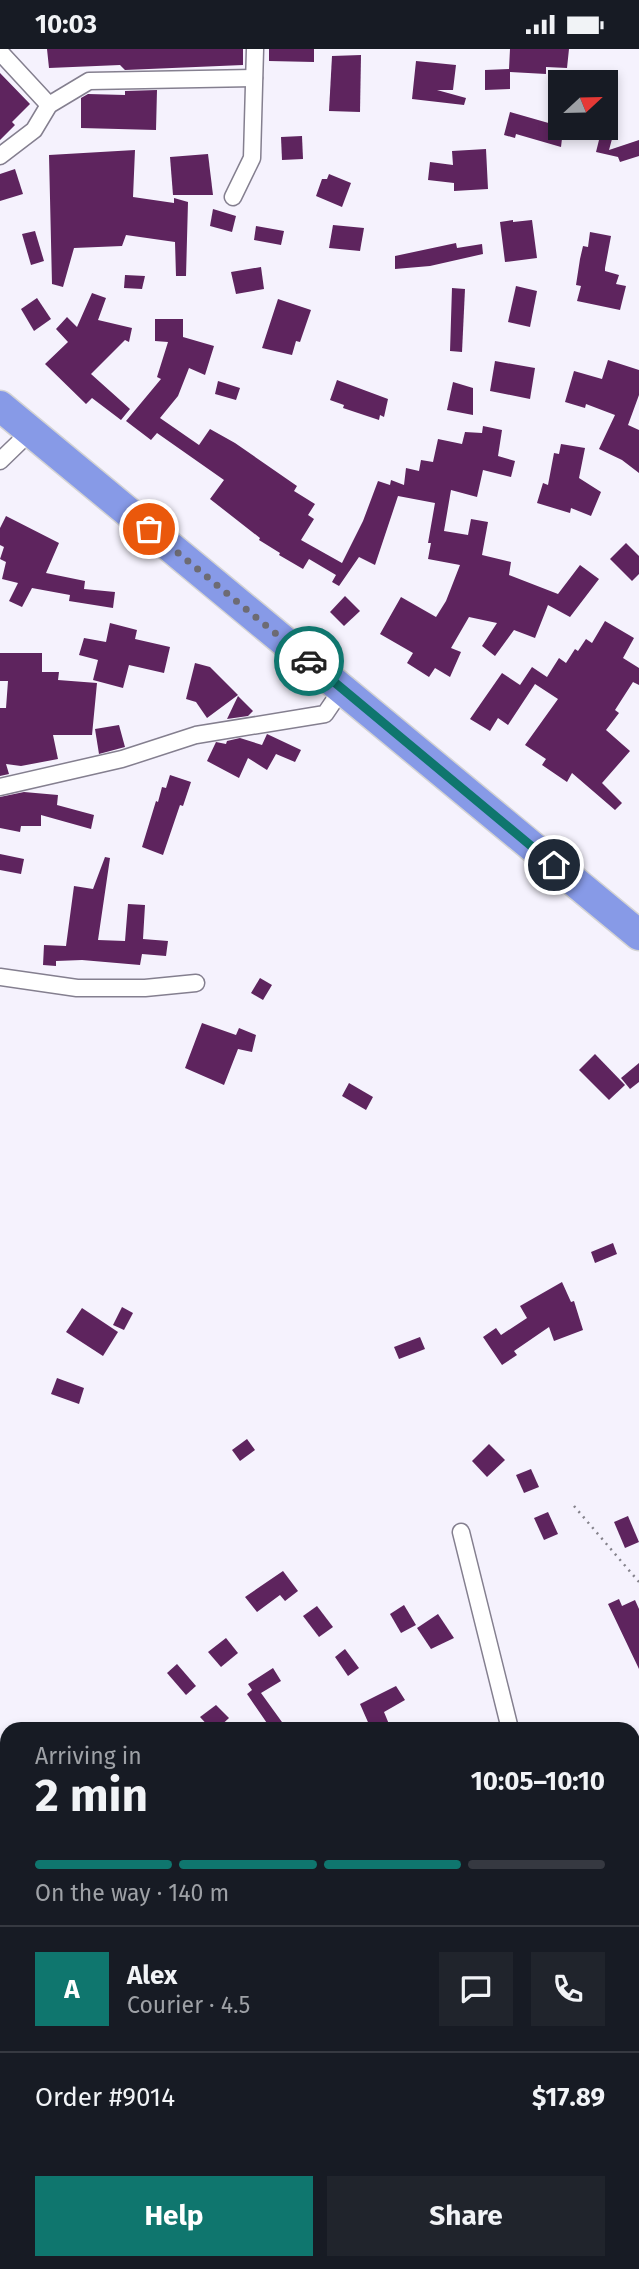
<!DOCTYPE html>
<meta charset="utf-8">
<style>
:root{--surface:#171b24;--page:#20242c;--text:#f1f3f6;--muted:#9ea1a6;--line:#363941;--accent:#0f766e}
body{margin:0;font-family:"Fira Sans",sans-serif;background:var(--page);color:var(--text);height:100vh;display:flex;flex-direction:column;font-size:26px;white-space:nowrap}
*{box-sizing:border-box;margin:0}
p{font-size:23px;color:var(--muted)}
.icon{flex:none;width:38px;height:38px;fill:none;stroke:currentColor;stroke-width:2;stroke-linecap:round;stroke-linejoin:round}
.map{position:relative;flex:1;overflow:hidden}
.side{position:absolute;left:0px;top:1673px;width:640px;height:548px;display:flex;flex-direction:column;background:var(--surface);border-radius:21px 21px 0 0;box-shadow:0 4px 10px #0003}
.side>*{flex:none}
.needle{width:46px;rotate:68deg}
.tools{position:absolute;left:548px;top:21px;display:grid;gap:14px}
.tools a{display:grid;place-items:center;width:70px;height:70px;border-radius:0px;background:var(--surface);box-shadow:0 4px 10px #0003;font-size:35px}
.pin{position:absolute;display:grid;place-items:center;width:60px;height:60px;color:#fff;margin:-30px;border:4px solid #fff;border-radius:50%;box-shadow:0 2px 7px #0007}
.courier{position:absolute;display:grid;place-items:center;width:70px;height:70px;margin:-35px;border:5px solid #0f766e;border-radius:50%;background:#fff;color:#222;box-shadow:0 2px 9px #0007}
.headline em{font-style:normal;font-weight:700}
.headline div{display:flex;flex-direction:column-reverse}
.headline{display:flex;align-items:center;justify-content:space-between;height:119px;padding:0 35px}
h1{font-size:46px;font-weight:700;line-height:52px}
.bar{display:grid;grid-template-columns:repeat(4,1fr);gap:10px 7px;align-content:center;height:84px;padding:0 35px}
.bar i{height:9px;border-radius:5px;background:var(--line)}
.bar .active{background:var(--accent)}
.bar p{grid-column:span 4}
.line{display:flex;align-items:center;gap:18px;padding:0 35px;border-top:2px solid var(--line)}
.line div{flex:1}
.round{display:grid;place-items:center;flex:none;width:74px;height:74px;border-radius:0px;background:var(--page)}
.action{display:flex;gap:14px;margin-top:auto;padding:14px 35px}
.action a{flex:1;height:80px;border-radius:0px;background:var(--accent);color:#fff;font-size:28px;font-weight:700;line-height:80px;text-align:center}
.action a+a{background:var(--page);color:var(--text)}
.status{display:flex;justify-content:space-between;align-items:center;height:49px;padding:0 35px;background:var(--surface);direction:ltr}
.status svg{height:19px;fill:currentColor}
.map>svg:first-child{display:block}
</style>
<div class="status"><b>10:03</b><svg viewBox="0 0 49 12"><path d="M0 12V9h3v3zM5 12V6h3v6zM10 12V3h3v9zM15 12V0h3v12zM26 1h20v11H26zM47 4h2v5h-2z"/></svg></div>
<div class="map">
<svg width="639" height="2220" viewBox="0 0 639 2220">
<rect width="100%" height="100%" fill="#f5f2fd"/>
<g fill="#5e245e">
<path d="M 47,0 L 243,0 L 243,16 L 125,21 L 120,16 L 49,19 Z"/>
<path d="M 269,0 L 314,0 L 314,13 L 269,12 Z"/>
<path d="M 510,0 L 569,0 L 567,19 L 546,18 L 546,25 L 510,23 L 510,40 L 485,41 L 485,21 L 509,20 Z"/>
<path d="M 361,6 L 360,63 L 329,62 L 332,7 Z"/>
<path d="M 416,12 L 456,16 L 453,41 L 437,41 L 466,49 L 464,56 L 412,50 Z"/>
<path d="M 0,24 L 30,55 L 12,73 L 15,76 L 0,91 Z"/>
<path d="M 157,41 L 156,81 L 81,79 L 81,49 L 88,45 L 125,46 L 125,42 Z"/>
<path d="M 510,63 L 552,75 L 550,80 L 563,81 L 561,98 L 516,85 L 515,89 L 504,86 Z"/>
<path d="M 602,79 L 615,79 L 609,101 L 639,91 L 639,107 L 620,113 L 618,108 L 596,103 Z"/>
<path d="M 302,87 L 303,110 L 282,111 L 281,88 Z"/>
<path d="M 486,100 L 488,140 L 454,142 L 454,134 L 428,131 L 430,113 L 453,116 L 452,102 Z"/>
<path d="M 135,101 L 133,148 L 174,154 L 174,149 L 188,153 L 186,227 L 176,227 L 175,193 L 126,186 L 122,197 L 74,199 L 63,238 L 52,235 L 49,106 Z"/>
<path d="M 208,105 L 213,146 L 173,146 L 170,108 Z"/>
<path d="M 15,120 L 23,145 L 0,152 L 0,125 Z"/>
<path d="M 329,125 L 351,134 L 342,158 L 316,147 L 322,130 L 327,130 Z"/>
<path d="M 213,160 L 236,167 L 232,183 L 210,177 Z"/>
<path d="M 513,171 L 513,173 L 532,171 L 537,209 L 505,213 L 500,173 Z"/>
<path d="M 333,176 L 364,179 L 360,202 L 329,199 Z"/>
<path d="M 256,177 L 284,182 L 281,196 L 254,191 Z"/>
<path d="M 35,182 L 44,212 L 31,216 L 22,185 Z"/>
<path d="M 590,183 L 611,187 L 605,219 L 605,222 L 619,226 L 616,235 L 626,237 L 620,261 L 577,252 L 581,237 L 576,236 L 580,210 L 583,197 L 588,198 Z"/>
<path d="M 456,194 L 457,199 L 482,195 L 483,205 L 430,217 L 395,220 L 395,207 Z"/>
<path d="M 261,218 L 264,240 L 236,245 L 231,223 Z"/>
<path d="M 125,226 L 145,227 L 142,240 L 124,239 Z"/>
<path d="M 516,237 L 537,242 L 530,278 L 508,273 Z"/>
<path d="M 452,239 L 465,240 L 462,303 L 450,302 Z"/>
<path d="M 92,244 L 106,249 L 98,271 L 132,279 L 129,293 L 125,291 L 91,325 L 130,360 L 121,371 L 92,349 L 86,355 L 45,315 L 68,293 L 56,280 L 67,268 L 77,278 Z"/>
<path d="M 37,249 L 51,270 L 34,282 L 21,260 Z"/>
<path d="M 278,250 L 311,261 L 300,293 L 296,292 L 292,306 L 262,299 Z"/>
<path d="M 155,270 L 183,270 L 183,288 L 214,297 L 205,326 L 189,319 L 178,347 L 160,369 L 199,396 L 210,380 L 235,394 L 297,437 L 294,442 L 315,455 L 308,466 L 314,470 L 301,491 L 342,514 L 363,472 L 378,432 L 390,436 L 391,431 L 404,436 L 406,419 L 419,422 L 421,411 L 433,413 L 438,390 L 462,395 L 465,383 L 482,384 L 483,377 L 502,381 L 498,407 L 515,412 L 511,428 L 483,421 L 477,448 L 451,441 L 444,482 L 468,486 L 471,470 L 488,473 L 482,506 L 511,513 L 509,526 L 558,545 L 580,516 L 599,530 L 570,568 L 548,556 L 535,589 L 514,581 L 495,607 L 482,597 L 497,574 L 469,568 L 451,599 L 461,603 L 450,628 L 435,619 L 429,628 L 407,614 L 413,604 L 380,585 L 401,548 L 436,568 L 446,552 L 460,516 L 428,510 L 431,494 L 428,494 L 435,454 L 398,447 L 375,516 L 359,508 L 339,537 L 332,533 L 336,526 L 309,510 L 303,520 L 279,506 L 280,504 L 259,491 L 260,489 L 210,450 L 224,431 L 157,384 L 151,391 L 126,372 L 161,330 L 157,328 L 168,293 L 155,292 Z"/>
<path d="M 608,311 L 639,321 L 639,346 L 628,376 L 639,381 L 639,424 L 622,411 L 599,400 L 615,366 L 586,355 L 585,359 L 565,353 L 574,322 L 602,330 Z"/>
<path d="M 495,312 L 535,319 L 530,350 L 490,342 Z"/>
<path d="M 337,331 L 388,350 L 384,368 L 380,366 L 379,371 L 343,359 L 344,356 L 330,351 Z"/>
<path d="M 218,332 L 240,339 L 236,351 L 215,345 Z"/>
<path d="M 453,333 L 473,339 L 473,366 L 447,361 Z"/>
<path d="M 561,395 L 585,399 L 579,429 L 601,443 L 591,467 L 571,459 L 570,464 L 537,454 L 543,434 L 548,436 L 554,404 L 559,405 Z"/>
<path d="M 6,467 L 59,494 L 46,524 L 85,532 L 84,540 L 115,543 L 113,559 L 69,552 L 70,546 L 32,539 L 22,558 L 9,552 L 18,534 L 2,530 L 6,513 L 0,510 L 4,498 L 0,496 L 0,479 Z"/>
<path d="M 626,494 L 639,507 L 639,525 L 632,532 L 610,510 Z"/>
<path d="M 345,547 L 360,562 L 344,577 L 330,563 Z"/>
<path d="M 605,572 L 634,589 L 623,609 L 639,619 L 639,636 L 633,633 L 615,661 L 619,664 L 606,681 L 630,702 L 602,734 L 622,754 L 615,761 L 572,724 L 567,733 L 542,716 L 546,710 L 525,696 L 558,650 L 535,635 L 508,676 L 498,669 L 490,682 L 470,670 L 502,624 L 520,636 L 532,618 L 547,628 L 559,609 L 566,614 L 575,600 L 578,602 L 586,590 L 592,594 Z"/>
<path d="M 110,574 L 137,581 L 135,590 L 170,598 L 164,624 L 129,616 L 123,639 L 93,631 L 98,611 L 79,606 L 84,589 L 106,593 Z"/>
<path d="M 0,604 L 42,604 L 42,623 L 59,623 L 58,631 L 97,634 L 92,686 L 53,686 L 58,710 L 21,717 L 6,715 L 9,725 L 0,727 L 0,659 L 6,659 L 8,632 L 0,632 Z"/>
<path d="M 195,614 L 210,618 L 238,646 L 207,669 L 196,653 L 186,650 Z"/>
<path d="M 238,647 L 253,662 L 248,667 L 227,670 Z"/>
<path d="M 119,676 L 125,698 L 99,705 L 95,680 Z"/>
<path d="M 267,685 L 301,701 L 295,713 L 276,705 L 267,721 L 248,709 L 239,729 L 207,712 L 216,693 L 226,695 L 227,692 L 240,689 L 262,696 Z"/>
<path d="M 170,726 L 191,733 L 183,757 L 180,756 L 163,806 L 142,798 L 156,752 L 158,753 L 162,738 L 166,739 Z"/>
<path d="M 24,743 L 58,746 L 57,756 L 94,766 L 91,780 L 41,766 L 41,777 L 21,777 L 20,783 L 0,779 L 0,748 Z"/>
<path d="M 0,805 L 24,810 L 21,825 L 0,821 Z"/>
<path d="M 105,808 L 110,809 L 98,891 L 125,892 L 128,855 L 145,856 L 143,890 L 168,892 L 166,907 L 142,905 L 140,916 L 82,911 L 56,912 L 56,917 L 43,916 L 44,896 L 66,897 L 74,837 L 93,840 Z"/>
<path d="M 260,929 L 272,936 L 263,951 L 251,944 Z"/>
<path d="M 202,974 L 236,986 L 239,979 L 256,986 L 252,1003 L 238,1000 L 224,1036 L 185,1019 Z"/>
<path d="M 595,1005 L 625,1036 L 609,1051 L 579,1021 Z"/>
<path d="M 639,1014 L 639,1033 L 630,1040 L 621,1029 Z"/>
<path d="M 349,1034 L 373,1048 L 366,1061 L 342,1047 Z"/>
<path d="M 613,1194 L 617,1205 L 595,1214 L 591,1203 Z"/>
<path d="M 562,1233 L 571,1253 L 574,1252 L 583,1281 L 554,1292 L 549,1278 L 514,1302 L 517,1306 L 502,1316 L 483,1288 L 496,1279 L 501,1286 L 527,1269 L 520,1257 Z"/>
<path d="M 122,1258 L 133,1264 L 124,1281 L 113,1276 Z"/>
<path d="M 82,1259 L 118,1283 L 103,1307 L 66,1283 Z"/>
<path d="M 420,1288 L 425,1300 L 399,1310 L 394,1298 Z"/>
<path d="M 57,1329 L 84,1339 L 79,1355 L 51,1345 Z"/>
<path d="M 247,1390 L 255,1401 L 240,1412 L 232,1401 Z"/>
<path d="M 489,1395 L 505,1411 L 487,1428 L 472,1412 Z"/>
<path d="M 531,1420 L 539,1438 L 524,1444 L 516,1426 Z"/>
<path d="M 548,1463 L 558,1485 L 544,1491 L 534,1469 Z"/>
<path d="M 628,1467 L 639,1493 L 625,1499 L 614,1473 Z"/>
<path d="M 283,1522 L 298,1542 L 285,1552 L 280,1546 L 257,1563 L 245,1548 Z"/>
<path d="M 619,1550 L 622,1557 L 635,1551 L 639,1560 L 639,1620 L 608,1555 Z"/>
<path d="M 404,1556 L 416,1576 L 401,1584 L 390,1565 Z"/>
<path d="M 317,1557 L 333,1578 L 319,1588 L 303,1567 Z"/>
<path d="M 438,1565 L 454,1589 L 431,1600 L 417,1579 Z"/>
<path d="M 226,1589 L 238,1604 L 221,1618 L 208,1603 Z"/>
<path d="M 345,1600 L 359,1619 L 348,1627 L 335,1608 Z"/>
<path d="M 177,1615 L 196,1637 L 186,1646 L 167,1624 Z"/>
<path d="M 273,1619 L 281,1632 L 261,1644 L 287,1680 L 271,1680 L 247,1645 L 252,1641 L 248,1635 Z"/>
<path d="M 396,1637 L 405,1651 L 384,1663 L 391,1680 L 371,1680 L 360,1655 Z"/>
<path d="M 216,1656 L 229,1669 L 217,1680 L 211,1680 L 200,1668 Z"/>
</g>
<g fill="none" stroke-linecap="round" stroke-linejoin="round">
<g stroke="#847f8f" stroke-width="19">
<g id="street">
<path d="M 0,3 L 49,56"/>
<path d="M 0,107 L 34,81 L 49,56 L 89,32 L 254,29"/>
<path d="M 233,148 L 252,109 L 255,0"/>
<path d="M 0,412 L 31,382"/>
<path d="M 0,738 L 122,710 L 196,686 L 325,665 L 342,640"/>
<path d="M 0,928 L 77,939 L 145,939 L 196,934"/>
<path d="M 461,1483 L 510,1680"/>
<path d="M 487,2220 L 492,2214"/>
</g>
</g>
<g stroke="#d3d3d4" stroke-width="33">
<path id="highway" d="M 0,357 L 639,886"/>
</g>
<path stroke="#84828b" stroke-width="2.5" stroke-dasharray="2 5" stroke-linecap="butt" d="M 574,1457 L 639,1533"/>
<use href="#street" stroke="#fff" stroke-width="16"/>
<use href="#highway" stroke="#879ae7" stroke-width="30"/>
</g>
<g fill="none" stroke-linecap="round" stroke-linejoin="round">
<path stroke="#6d6b73" stroke-width="7" stroke-dasharray="0 12.6" d="M 149,480 L 309,612"/>
<path stroke="#0f766e" stroke-width="9" d="M 309,612 L 554,816"/>
</g>
</svg>
<div class="tools">
<a><svg class="needle" viewBox="-14 -14 28 28"><path d="M0-13l5 13h-10z" fill="#e53935"/><path d="M0 13l5-13h-10z" fill="#9ea1a6"/></svg></a>
</div>
<div class="pin" style="left:149px;top:480px;background:#ea580c"><svg class="icon" aria-label="bag" viewBox="0 0 24 24"><path d="M5 8h14l-1 12H6zM9 8a3 3 0 0 1 6 0"/></svg></div>
<div class="pin" style="left:554px;top:816px;background:#1f2937"><svg class="icon" aria-label="home" viewBox="0 0 24 24"><path d="M3 11l9-7 9 7M6 9v11h12V9"/></svg></div>
<div class="courier" style="left:309px;top:612px"><svg class="icon" aria-label="car" viewBox="0 0 24 24"><path d="M5 17H2v-5l4-1 3-4h7l3 4 3 1v5h-3M9 17h6M6 11h13"/><circle cx="7" cy="17" r="2"/><circle cx="17" cy="17" r="2"/></svg></div>
<section class="side">
<div class="headline"><div><h1>2 min</h1><p>Arriving in</p></div><em>10:05–10:10</em></div>
<div class="bar"><i class="active"></i><i class="active"></i><i class="active"></i><i></i><p>On the way · 140 m</p></div>
<div class="line" style="height:126px"><b class="round" style="background:var(--accent);color:#fff">A</b><div><b>Alex</b><p>Courier · 4.5</p></div><a class="round"><svg class="icon" aria-label="chat" viewBox="0 0 24 24"><path d="M4 5h16v11H9l-5 4z"/></svg></a><a class="round"><svg class="icon" aria-label="phone" viewBox="0 0 24 24"><path d="M5 4h4l2 5-3 2q2 4 5 5l2-3 5 2v4C11 20 4 13 5 4z"/></svg></a></div>
<div class="line" style="height:91px"><div>Order #9014</div><b>$17.89</b></div>
<div class="action"><a>Help</a><a>Share</a></div>
</section>
</div>
